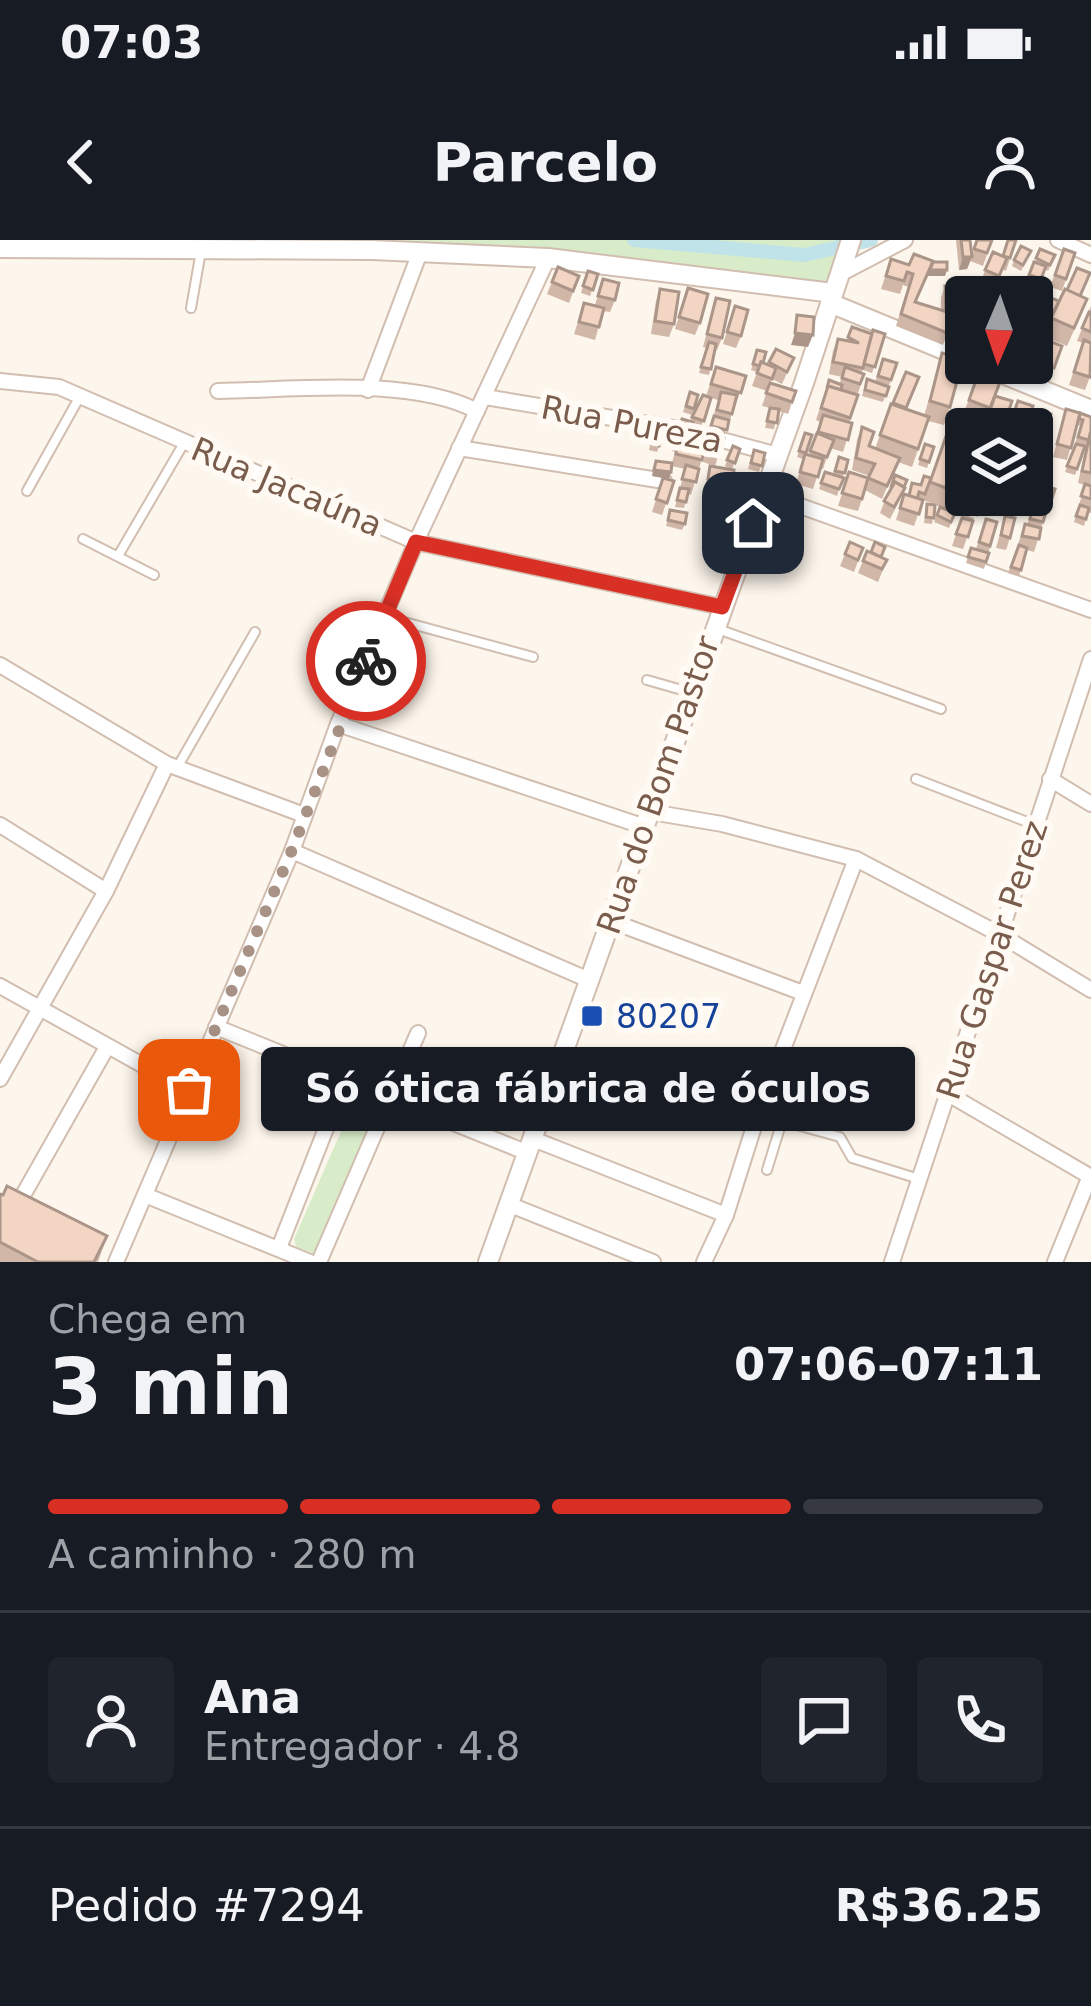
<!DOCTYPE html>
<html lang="pt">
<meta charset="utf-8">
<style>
:root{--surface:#171b24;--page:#20242c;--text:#f1f3f6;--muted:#9ea1a6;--line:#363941;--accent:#d93025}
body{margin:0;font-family:"DejaVu Sans",sans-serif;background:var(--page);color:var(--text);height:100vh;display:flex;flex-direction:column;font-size:45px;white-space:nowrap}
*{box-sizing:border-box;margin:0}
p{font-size:39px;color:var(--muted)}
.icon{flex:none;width:66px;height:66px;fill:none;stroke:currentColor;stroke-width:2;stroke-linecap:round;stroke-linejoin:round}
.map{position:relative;height:1022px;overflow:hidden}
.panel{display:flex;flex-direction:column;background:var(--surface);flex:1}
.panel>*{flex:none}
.needle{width:78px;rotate:182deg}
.fabs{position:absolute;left:945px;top:36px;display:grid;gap:24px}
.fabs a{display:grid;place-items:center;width:108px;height:108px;border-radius:12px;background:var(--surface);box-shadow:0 3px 9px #0004;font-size:60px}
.pin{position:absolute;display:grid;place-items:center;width:102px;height:102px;color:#fff;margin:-51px;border-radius:24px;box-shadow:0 6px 18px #0006}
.courier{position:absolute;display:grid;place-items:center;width:120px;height:120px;margin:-60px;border:9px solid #d93025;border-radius:50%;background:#fff;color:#222;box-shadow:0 3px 15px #0007}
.bubble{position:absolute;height:84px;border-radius:12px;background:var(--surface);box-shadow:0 3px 9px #0004;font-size:39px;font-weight:600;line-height:84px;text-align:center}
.summary em{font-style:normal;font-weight:600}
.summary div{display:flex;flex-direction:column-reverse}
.summary{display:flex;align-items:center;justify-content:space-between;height:204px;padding:0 48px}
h1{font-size:78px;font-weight:600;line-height:90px}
.bar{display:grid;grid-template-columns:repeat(4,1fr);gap:18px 12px;align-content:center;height:144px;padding:0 48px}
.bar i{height:15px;border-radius:9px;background:var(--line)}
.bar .active{background:var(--accent)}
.bar p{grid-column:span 4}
.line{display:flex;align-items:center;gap:30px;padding:0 48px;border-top:3px solid var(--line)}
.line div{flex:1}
.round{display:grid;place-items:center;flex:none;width:126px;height:126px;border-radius:12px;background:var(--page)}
.status{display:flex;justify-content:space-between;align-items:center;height:84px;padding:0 60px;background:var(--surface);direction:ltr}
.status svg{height:33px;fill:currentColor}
header{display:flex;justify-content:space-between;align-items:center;height:156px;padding:0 48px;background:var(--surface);font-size:54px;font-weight:600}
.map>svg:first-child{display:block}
</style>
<div class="status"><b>07:03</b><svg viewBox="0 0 49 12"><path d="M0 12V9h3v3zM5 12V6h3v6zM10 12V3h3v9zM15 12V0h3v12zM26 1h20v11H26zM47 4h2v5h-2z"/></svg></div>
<header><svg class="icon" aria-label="back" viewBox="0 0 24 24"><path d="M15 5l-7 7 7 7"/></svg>Parcelo<svg class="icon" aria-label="person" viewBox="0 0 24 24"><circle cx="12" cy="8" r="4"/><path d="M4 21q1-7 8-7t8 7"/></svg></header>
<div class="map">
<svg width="1091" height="1022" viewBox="0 0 1091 1022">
<rect width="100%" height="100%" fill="#fdf6ec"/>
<g fill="#d8ecc9">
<path d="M 0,0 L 840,0 L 827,44 L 572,19 Z"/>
<path d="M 363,859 L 379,869 L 316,1014 L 296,1007 L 294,999 L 353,864 Z"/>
</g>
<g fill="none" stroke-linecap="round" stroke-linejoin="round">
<path stroke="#bfe3e8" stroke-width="14" d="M 634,0 L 804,15 L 871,0"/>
<g stroke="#d1beb0" stroke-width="12">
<g id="service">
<path d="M 191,68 L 201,11"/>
<path d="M 27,251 L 79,158"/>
<path d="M 83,299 L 154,335"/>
<path d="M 118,316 L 184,203"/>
<path d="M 386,377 L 533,417"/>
<path d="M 715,388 L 941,469"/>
<path d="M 647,440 L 689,452"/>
<path d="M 178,526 L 255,392"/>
<path d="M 916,539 L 1035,585"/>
<path d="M 782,881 L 790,856"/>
<path d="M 767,930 L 782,881 L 840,897 L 852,918 L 919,939"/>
</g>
</g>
<g stroke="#d1beb0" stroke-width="18">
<g id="minor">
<path d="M 1058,0 L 1091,15"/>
<path d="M 840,34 L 905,0"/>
<path d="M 0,141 L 59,147 L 416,302 L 722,367"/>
<path d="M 368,150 L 420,12"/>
<path d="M 218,151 C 293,150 411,136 477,171"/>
<path d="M 485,157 L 685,190 L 778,215"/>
<path d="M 459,208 L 664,241"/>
<path d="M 764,253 L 1091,370"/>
<path d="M 0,425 L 167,524 L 304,575"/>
<path d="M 338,484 L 645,587"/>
<path d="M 1050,539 L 1091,564"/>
<path d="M 651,572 L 722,584 L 856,619 L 999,694 L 1091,750"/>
<path d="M 0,585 L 106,651"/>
<path d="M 292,611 L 589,740"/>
<path d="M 611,681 L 803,753"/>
<path d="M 0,746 L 189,851"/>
<path d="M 216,787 L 528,913"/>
<path d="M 0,839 L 106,651 L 167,524"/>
<path d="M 950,855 L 1091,937"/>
<path d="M 533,899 L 726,975"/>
<path d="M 145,955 L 310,1022"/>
<path d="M 508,964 L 653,1022"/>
<path d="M 27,968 L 22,957 L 107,807"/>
<path d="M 279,1008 L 345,840"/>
<path d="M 116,1022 L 292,611 L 338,484 L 416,302 L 548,18"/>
<path d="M 319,1022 L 418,793"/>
<path d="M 704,1022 L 726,975 L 757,877 L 856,619"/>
<path d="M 892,1022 L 1091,419"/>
<path d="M 1055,1022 L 1090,936"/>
</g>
</g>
<g stroke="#d1beb0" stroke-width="22">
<g id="tertiary">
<path d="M 0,8 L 372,10 L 548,18 L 833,53"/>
<path d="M 830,63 L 966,119"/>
<path d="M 981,125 L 1091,170"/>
<path d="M 488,1022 L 804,143 L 851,0"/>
</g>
</g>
<use href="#service" stroke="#fff" stroke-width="8"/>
<use href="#minor" stroke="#fff" stroke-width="14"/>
<use href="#tertiary" stroke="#fff" stroke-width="18"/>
</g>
<g fill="#d1b7a8">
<path d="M 956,0 L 970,0 L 972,15 L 977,0 L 992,0 L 983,26 L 970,21 L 967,29 L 959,30 Z"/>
<path d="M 1016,0 L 1006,31 L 1002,29 L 994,48 L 980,43 L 993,12 L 1002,16 Z"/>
<path d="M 1040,9 L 1055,15 L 1048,31 L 1045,29 L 1039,46 L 1027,41 Z"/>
<path d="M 1064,9 L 1075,13 L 1062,51 L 1050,47 Z"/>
<path d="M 1028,17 L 1021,31 L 1012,26 L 1014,20 Z"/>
<path d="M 891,19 L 945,36 L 928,36 L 916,62 L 941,70 L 941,58 L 945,46 L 955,71 L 943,105 L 896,86 L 908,47 L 903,45 L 900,54 L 881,49 Z"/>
<path d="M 558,27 L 579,36 L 569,63 L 547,54 Z"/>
<path d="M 588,31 L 598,34 L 590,56 L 581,53 Z"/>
<path d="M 603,39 L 615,60 L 610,72 L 603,71 L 595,100 L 574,94 L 584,63 L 595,65 Z"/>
<path d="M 1024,40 L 1042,48 L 1033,69 L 1032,57 L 1017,57 Z"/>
<path d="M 688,48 L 700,83 L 695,95 L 675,89 Z"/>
<path d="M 660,49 L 674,84 L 669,97 L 651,94 L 656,61 Z"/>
<path d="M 1041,54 L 1059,61 L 1081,56 L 1080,77 L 1067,106 L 1045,97 L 1044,99 L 1062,106 L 1049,140 L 1031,134 L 1037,117 L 1032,115 L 1032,71 L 1034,72 Z"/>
<path d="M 716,58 L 722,98 L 717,110 L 715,110 L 709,135 L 699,133 L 707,108 L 703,107 Z"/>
<path d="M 735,66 L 741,96 L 736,108 L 723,104 Z"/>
<path d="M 1091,66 L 1091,134 L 1085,150 L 1069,145 L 1083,103 L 1077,101 Z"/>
<path d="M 852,87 L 872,94 L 885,94 L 872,133 L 863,130 L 861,133 L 864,134 L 849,182 L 852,183 L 843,212 L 830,208 L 823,229 L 820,228 L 813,249 L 796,244 L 803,219 L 797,217 L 805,193 L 805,214 L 809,215 L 820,182 L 816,180 L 829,140 L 839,144 L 842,137 L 829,134 L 833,111 L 838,99 L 847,100 Z"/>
<path d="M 776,109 L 794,118 L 782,144 L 772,139 L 770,143 L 796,151 L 788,174 L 778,171 L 774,189 L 765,188 L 770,168 L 762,166 L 767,151 L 752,146 L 757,132 L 751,130 L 757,110 L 763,123 L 768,125 Z"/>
<path d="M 942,113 L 950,167 L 944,185 L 928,181 L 912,227 L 898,222 L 882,259 L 865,250 L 858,271 L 838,266 L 849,232 L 868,238 L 870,236 L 852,230 L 857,200 L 862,187 L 869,206 L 875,209 L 891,164 L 893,165 L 906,132 L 906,169 L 924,176 Z"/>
<path d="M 883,119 L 891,140 L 883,162 L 862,156 L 867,139 L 875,142 Z"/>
<path d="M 982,123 L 995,156 L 1012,161 L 1003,189 L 990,189 L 991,187 L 962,178 Z"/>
<path d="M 716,127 L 746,136 L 724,196 L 709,192 L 718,160 L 711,158 L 701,187 L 692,184 L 686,208 L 704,212 L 691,255 L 688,254 L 684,268 L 675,267 L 685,229 L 672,226 L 669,239 L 652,236 L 653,227 L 656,221 L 672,223 L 675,212 L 672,211 L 682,179 L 690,181 L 703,155 L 706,156 Z"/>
<path d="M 690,152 L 698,155 L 692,175 L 683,172 Z"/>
<path d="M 1066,169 L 1091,177 L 1091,273 L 1088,272 L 1084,286 L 1074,282 L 1085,245 L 1078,243 L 1086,206 L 1075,235 L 1065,232 L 1081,186 L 1077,185 L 1067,220 L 1053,217 Z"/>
<path d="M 1051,174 L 1035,219 L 1032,218 L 1032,189 L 1034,190 Z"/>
<path d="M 655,184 L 659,206 L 657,212 L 649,210 Z"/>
<path d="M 949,188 L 966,242 L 955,272 L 935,265 L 932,284 L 924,283 L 927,264 L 934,264 L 923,260 L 914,286 L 896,280 L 904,254 L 908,256 L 912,243 L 921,245 L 931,238 Z"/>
<path d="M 712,194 L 724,198 L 715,226 L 703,222 Z"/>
<path d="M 925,204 L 934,207 L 927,228 L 918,225 Z"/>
<path d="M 733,206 L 740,209 L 732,229 L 725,226 Z"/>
<path d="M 754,210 L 765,213 L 759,232 L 748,229 Z"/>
<path d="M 839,217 L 848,220 L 837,256 L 819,249 L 825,232 L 833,234 Z"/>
<path d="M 710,226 L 732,242 L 730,250 L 732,251 L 736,235 L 743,252 L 729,286 L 713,280 L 723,254 L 704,251 Z"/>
<path d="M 895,235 L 900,260 L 890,279 L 880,273 Z"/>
<path d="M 663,238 L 674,241 L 662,275 L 652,272 Z"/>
<path d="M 1038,244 L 1055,249 L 1046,273 L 1034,312 L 1027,310 L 1019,336 L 1008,333 L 1025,284 L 1027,285 L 1032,269 L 1029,268 Z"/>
<path d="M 974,255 L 986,255 L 978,277 L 968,273 Z"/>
<path d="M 1013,255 L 1029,255 L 1024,267 L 1010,264 Z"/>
<path d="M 940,267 L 955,273 L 949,288 L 934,282 Z"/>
<path d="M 670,270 L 685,284 L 682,290 L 666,286 Z"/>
<path d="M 963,274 L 974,278 L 963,309 L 952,306 Z"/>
<path d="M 1005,276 L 1010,298 L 1006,310 L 996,308 Z"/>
<path d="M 986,279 L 997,282 L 984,329 L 966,323 L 971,308 L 976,309 Z"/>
<path d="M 850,302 L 863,308 L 854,332 L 840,326 Z"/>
<path d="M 867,311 L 887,320 L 878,342 L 858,333 Z"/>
<path d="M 0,954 L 107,996 L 98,1022 L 0,1022 Z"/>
</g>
<g fill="#aa9588">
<path d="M 963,17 L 972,17 L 967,29 L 959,30 Z"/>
<path d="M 933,21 L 947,30 L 945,36 L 928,36 Z"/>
<path d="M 795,93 L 813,95 L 808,107 L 791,105 Z"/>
<path d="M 654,230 L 671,232 L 669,239 L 652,236 Z"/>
</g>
<g fill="#f3d5c3" stroke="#aa9588" stroke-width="3">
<path d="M 961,0 L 970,0 L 972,17 L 963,17 Z"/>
<path d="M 977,0 L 992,0 L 987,13 L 974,9 Z"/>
<path d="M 1008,0 L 1016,0 L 1010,18 L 1003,16 Z"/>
<path d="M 1021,6 L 1031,11 L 1023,25 L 1014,20 Z"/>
<path d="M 1040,9 L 1055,15 L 1050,25 L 1036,18 Z"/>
<path d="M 1064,9 L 1075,13 L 1066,39 L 1055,35 Z"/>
<path d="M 993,12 L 1007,18 L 999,36 L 985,30 Z"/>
<path d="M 914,14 L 933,21 L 915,62 L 954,74 L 947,93 L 901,74 L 913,34 L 907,32 L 904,41 L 886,36 L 891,19 L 909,25 Z"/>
<path d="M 933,22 L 947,22 L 947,30 L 930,30 Z"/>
<path d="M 1034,22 L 1046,26 L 1041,39 L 1029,35 Z"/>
<path d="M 558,27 L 579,36 L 573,51 L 552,42 Z"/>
<path d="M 1077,28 L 1090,33 L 1080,56 L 1067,50 Z"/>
<path d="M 588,31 L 598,34 L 593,50 L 583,46 Z"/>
<path d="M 603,39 L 619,43 L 615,60 L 598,56 Z"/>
<path d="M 1024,40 L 1042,48 L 1037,57 L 1020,49 Z"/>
<path d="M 945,46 L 954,46 L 955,71 L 946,71 Z"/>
<path d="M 688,48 L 708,54 L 700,83 L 679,77 Z"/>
<path d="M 660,49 L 679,52 L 674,84 L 655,81 Z"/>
<path d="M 1065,49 L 1087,59 L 1074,88 L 1051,78 Z"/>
<path d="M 990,50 L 1001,52 L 1003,57 L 987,57 Z"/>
<path d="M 1041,54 L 1059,61 L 1054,71 L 1037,64 Z"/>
<path d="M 716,58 L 730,61 L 722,98 L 707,94 Z"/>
<path d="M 584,63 L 604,68 L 599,87 L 579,82 Z"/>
<path d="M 735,66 L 748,70 L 741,96 L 727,92 Z"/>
<path d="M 1032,71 L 1051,78 L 1044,99 L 1062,106 L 1054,128 L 1036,121 L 1042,104 L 1032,101 Z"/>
<path d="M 1089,72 L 1091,73 L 1091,92 L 1082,88 Z"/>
<path d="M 797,75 L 814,77 L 813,95 L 795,93 Z"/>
<path d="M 852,87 L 872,94 L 863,128 L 833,122 L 838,99 L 859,103 L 848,97 Z"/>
<path d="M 873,90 L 885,94 L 875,127 L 864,124 Z"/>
<path d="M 1084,100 L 1091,103 L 1090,137 L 1074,132 Z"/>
<path d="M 709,102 L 716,104 L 711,129 L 701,127 Z"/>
<path d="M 776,109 L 794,118 L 787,132 L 769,122 Z"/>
<path d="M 757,110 L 766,112 L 763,123 L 761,122 L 760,126 L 753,124 Z"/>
<path d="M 942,113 L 963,119 L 950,167 L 930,161 Z"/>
<path d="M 883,119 L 897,123 L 891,140 L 878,136 Z"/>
<path d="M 761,122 L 776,128 L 772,139 L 757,133 Z"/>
<path d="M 982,123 L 988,123 L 1005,129 L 990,168 L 969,160 Z"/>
<path d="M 716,127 L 746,136 L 741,153 L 711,144 Z"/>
<path d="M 845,127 L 864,134 L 860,144 L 842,138 Z"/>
<path d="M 906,132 L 919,137 L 906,168 L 893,163 Z"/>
<path d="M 867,139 L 889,147 L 886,156 L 865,150 Z"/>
<path d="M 829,140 L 842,145 L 841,150 L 828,146 L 827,148 Z"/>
<path d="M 770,143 L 796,151 L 792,162 L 766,153 Z"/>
<path d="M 828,146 L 858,155 L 850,178 L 821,168 Z"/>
<path d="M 690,152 L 698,155 L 694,169 L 686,166 Z"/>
<path d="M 721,152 L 737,155 L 732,174 L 717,170 Z"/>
<path d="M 703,155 L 711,158 L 704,181 L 692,177 Z"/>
<path d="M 995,156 L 1012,161 L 1006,179 L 989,173 Z"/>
<path d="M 1018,161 L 1033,166 L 1026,189 L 1008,189 Z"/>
<path d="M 891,164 L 929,177 L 918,209 L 880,195 Z"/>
<path d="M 770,168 L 779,169 L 777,183 L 767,181 Z"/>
<path d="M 1066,169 L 1080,173 L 1071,208 L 1057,204 Z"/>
<path d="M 1042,170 L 1051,174 L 1043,196 L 1044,193 L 1034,190 Z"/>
<path d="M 1080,173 L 1091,177 L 1091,195 L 1089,200 L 1078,197 L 1083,180 L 1079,179 Z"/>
<path d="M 823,175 L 852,183 L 848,200 L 818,192 Z"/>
<path d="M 714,176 L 729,180 L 727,190 L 711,186 Z"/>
<path d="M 682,179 L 693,182 L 688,202 L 676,199 Z"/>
<path d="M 993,183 L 1001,187 L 1000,189 L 990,189 Z"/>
<path d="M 655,184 L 663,185 L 659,206 L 651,204 Z"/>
<path d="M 862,187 L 874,192 L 869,206 L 900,218 L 887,246 L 868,238 L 875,224 L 856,218 Z"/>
<path d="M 949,188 L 966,194 L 966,242 L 962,254 L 930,242 Z"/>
<path d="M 1032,189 L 1044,193 L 1039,206 L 1032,204 Z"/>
<path d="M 805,193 L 812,195 L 806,213 L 799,211 Z"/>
<path d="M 817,193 L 834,200 L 827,217 L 810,211 Z"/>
<path d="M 712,194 L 724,198 L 719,214 L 707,210 Z"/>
<path d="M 1090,194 L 1091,195 L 1091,233 L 1082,231 Z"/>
<path d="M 925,204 L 934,207 L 929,222 L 920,219 Z"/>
<path d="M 1076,204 L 1085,206 L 1077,229 L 1067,226 Z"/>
<path d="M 677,206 L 704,212 L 702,220 L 676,214 Z"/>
<path d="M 733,206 L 740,209 L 735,223 L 727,220 Z"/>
<path d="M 754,210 L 765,213 L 762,226 L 751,223 Z"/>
<path d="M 805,214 L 823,219 L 818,237 L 800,232 Z"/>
<path d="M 839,217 L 848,220 L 845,233 L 835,231 Z"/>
<path d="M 656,221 L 672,223 L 671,232 L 654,230 Z"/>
<path d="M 686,225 L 699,229 L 696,242 L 682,239 Z"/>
<path d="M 710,226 L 734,230 L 732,242 L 708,239 Z"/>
<path d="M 825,232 L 844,238 L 839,249 L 821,243 Z"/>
<path d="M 849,232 L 868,238 L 862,259 L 842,253 Z"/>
<path d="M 736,235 L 745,237 L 743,252 L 733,251 Z"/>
<path d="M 895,235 L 907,240 L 904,247 L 895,242 L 892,244 Z"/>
<path d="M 924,236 L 931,238 L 925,254 L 919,252 L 917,259 L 909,256 L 912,243 L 921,245 Z"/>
<path d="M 663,238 L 674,241 L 667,263 L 656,259 Z"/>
<path d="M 895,242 L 905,248 L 894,267 L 884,261 Z"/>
<path d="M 1038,244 L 1055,249 L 1051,261 L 1034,255 Z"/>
<path d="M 1085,244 L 1091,246 L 1091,259 L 1081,256 Z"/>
<path d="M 680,248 L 689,249 L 686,262 L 677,260 Z"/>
<path d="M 725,248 L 740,254 L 733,273 L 718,268 Z"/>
<path d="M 904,254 L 923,260 L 919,274 L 900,268 Z"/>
<path d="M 974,255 L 986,255 L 982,264 L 972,261 Z"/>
<path d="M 927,264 L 935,265 L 934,278 L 926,277 Z"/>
<path d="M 1080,265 L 1089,268 L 1086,279 L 1076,276 Z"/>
<path d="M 1033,266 L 1047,269 L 1043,282 L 1030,279 Z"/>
<path d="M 940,267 L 955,273 L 951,282 L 937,275 Z"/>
<path d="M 670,270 L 687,273 L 685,284 L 668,280 Z"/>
<path d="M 1005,276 L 1015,278 L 1010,298 L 1001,295 Z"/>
<path d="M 962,278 L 973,281 L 968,297 L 956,294 Z"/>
<path d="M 986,279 L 997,282 L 990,306 L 979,302 Z"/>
<path d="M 1025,284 L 1041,288 L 1039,299 L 1022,296 Z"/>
<path d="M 850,302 L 863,308 L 858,320 L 845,314 Z"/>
<path d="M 875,302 L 885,307 L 881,317 L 871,312 Z"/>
<path d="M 1019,305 L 1027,308 L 1021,330 L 1011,327 Z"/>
<path d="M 971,308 L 989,313 L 986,322 L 968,317 Z"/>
<path d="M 867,311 L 887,320 L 882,329 L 863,321 Z"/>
<path d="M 7,946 L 107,996 L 94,1022 L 38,1022 L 0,1002 L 0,954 L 3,955 Z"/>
</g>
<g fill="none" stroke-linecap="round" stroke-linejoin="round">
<path stroke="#a89285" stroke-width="12" stroke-dasharray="0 21.6" d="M 189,850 L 292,610 L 366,421"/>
<path stroke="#d93025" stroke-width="15" d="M 366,421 L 416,302 L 722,367 L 753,283"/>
</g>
<rect fill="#1a4fb4" stroke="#fffaf3" stroke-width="4.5" x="580" y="764" width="24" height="24" rx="6"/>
<g text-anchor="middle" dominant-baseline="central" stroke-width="12" stroke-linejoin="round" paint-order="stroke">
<g font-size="33" fill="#7a5c4d" stroke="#fffaf3">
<text transform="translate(632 184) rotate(11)">Rua Pureza</text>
<text transform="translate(287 247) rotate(23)">Rua Jacaúna</text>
<text transform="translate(658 545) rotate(-71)">Rua do Bom Pastor</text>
<text transform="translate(992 720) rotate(-72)">Rua Gaspar Perez</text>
</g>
<g font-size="33" fill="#164399" stroke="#fffaf3" text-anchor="start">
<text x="616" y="776">80207</text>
</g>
</g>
</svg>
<div class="fabs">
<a><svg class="needle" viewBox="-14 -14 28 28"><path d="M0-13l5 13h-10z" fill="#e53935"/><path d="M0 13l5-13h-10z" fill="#9ea1a6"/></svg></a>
<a><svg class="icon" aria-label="layers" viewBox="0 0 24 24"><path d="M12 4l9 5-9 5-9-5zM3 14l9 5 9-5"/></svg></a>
</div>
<div class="pin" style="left:189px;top:850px;background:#ea580c"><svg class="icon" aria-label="bag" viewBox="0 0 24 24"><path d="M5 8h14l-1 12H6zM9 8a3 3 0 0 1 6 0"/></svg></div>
<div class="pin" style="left:753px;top:283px;background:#1f2937"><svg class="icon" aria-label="home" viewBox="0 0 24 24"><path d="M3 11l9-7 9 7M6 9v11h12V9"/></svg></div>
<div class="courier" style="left:366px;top:421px"><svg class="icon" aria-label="bike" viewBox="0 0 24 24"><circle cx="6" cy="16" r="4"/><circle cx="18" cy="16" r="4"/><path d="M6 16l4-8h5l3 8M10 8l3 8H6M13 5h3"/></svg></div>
<div class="bubble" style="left:261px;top:807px;width:654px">Só ótica fábrica de óculos</div>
</div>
<section class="panel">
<div class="summary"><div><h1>3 min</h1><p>Chega em</p></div><em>07:06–07:11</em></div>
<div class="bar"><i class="active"></i><i class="active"></i><i class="active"></i><i></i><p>A caminho · 280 m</p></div>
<div class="line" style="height:216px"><a class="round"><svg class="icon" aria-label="person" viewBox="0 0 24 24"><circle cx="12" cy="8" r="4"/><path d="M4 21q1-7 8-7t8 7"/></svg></a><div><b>Ana</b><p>Entregador · 4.8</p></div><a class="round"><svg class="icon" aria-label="chat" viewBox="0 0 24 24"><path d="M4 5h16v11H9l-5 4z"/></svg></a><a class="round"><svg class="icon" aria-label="phone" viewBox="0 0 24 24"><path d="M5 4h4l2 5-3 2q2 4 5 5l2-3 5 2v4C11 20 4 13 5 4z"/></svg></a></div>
<div class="line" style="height:156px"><div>Pedido #7294</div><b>R$36.25</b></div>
</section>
